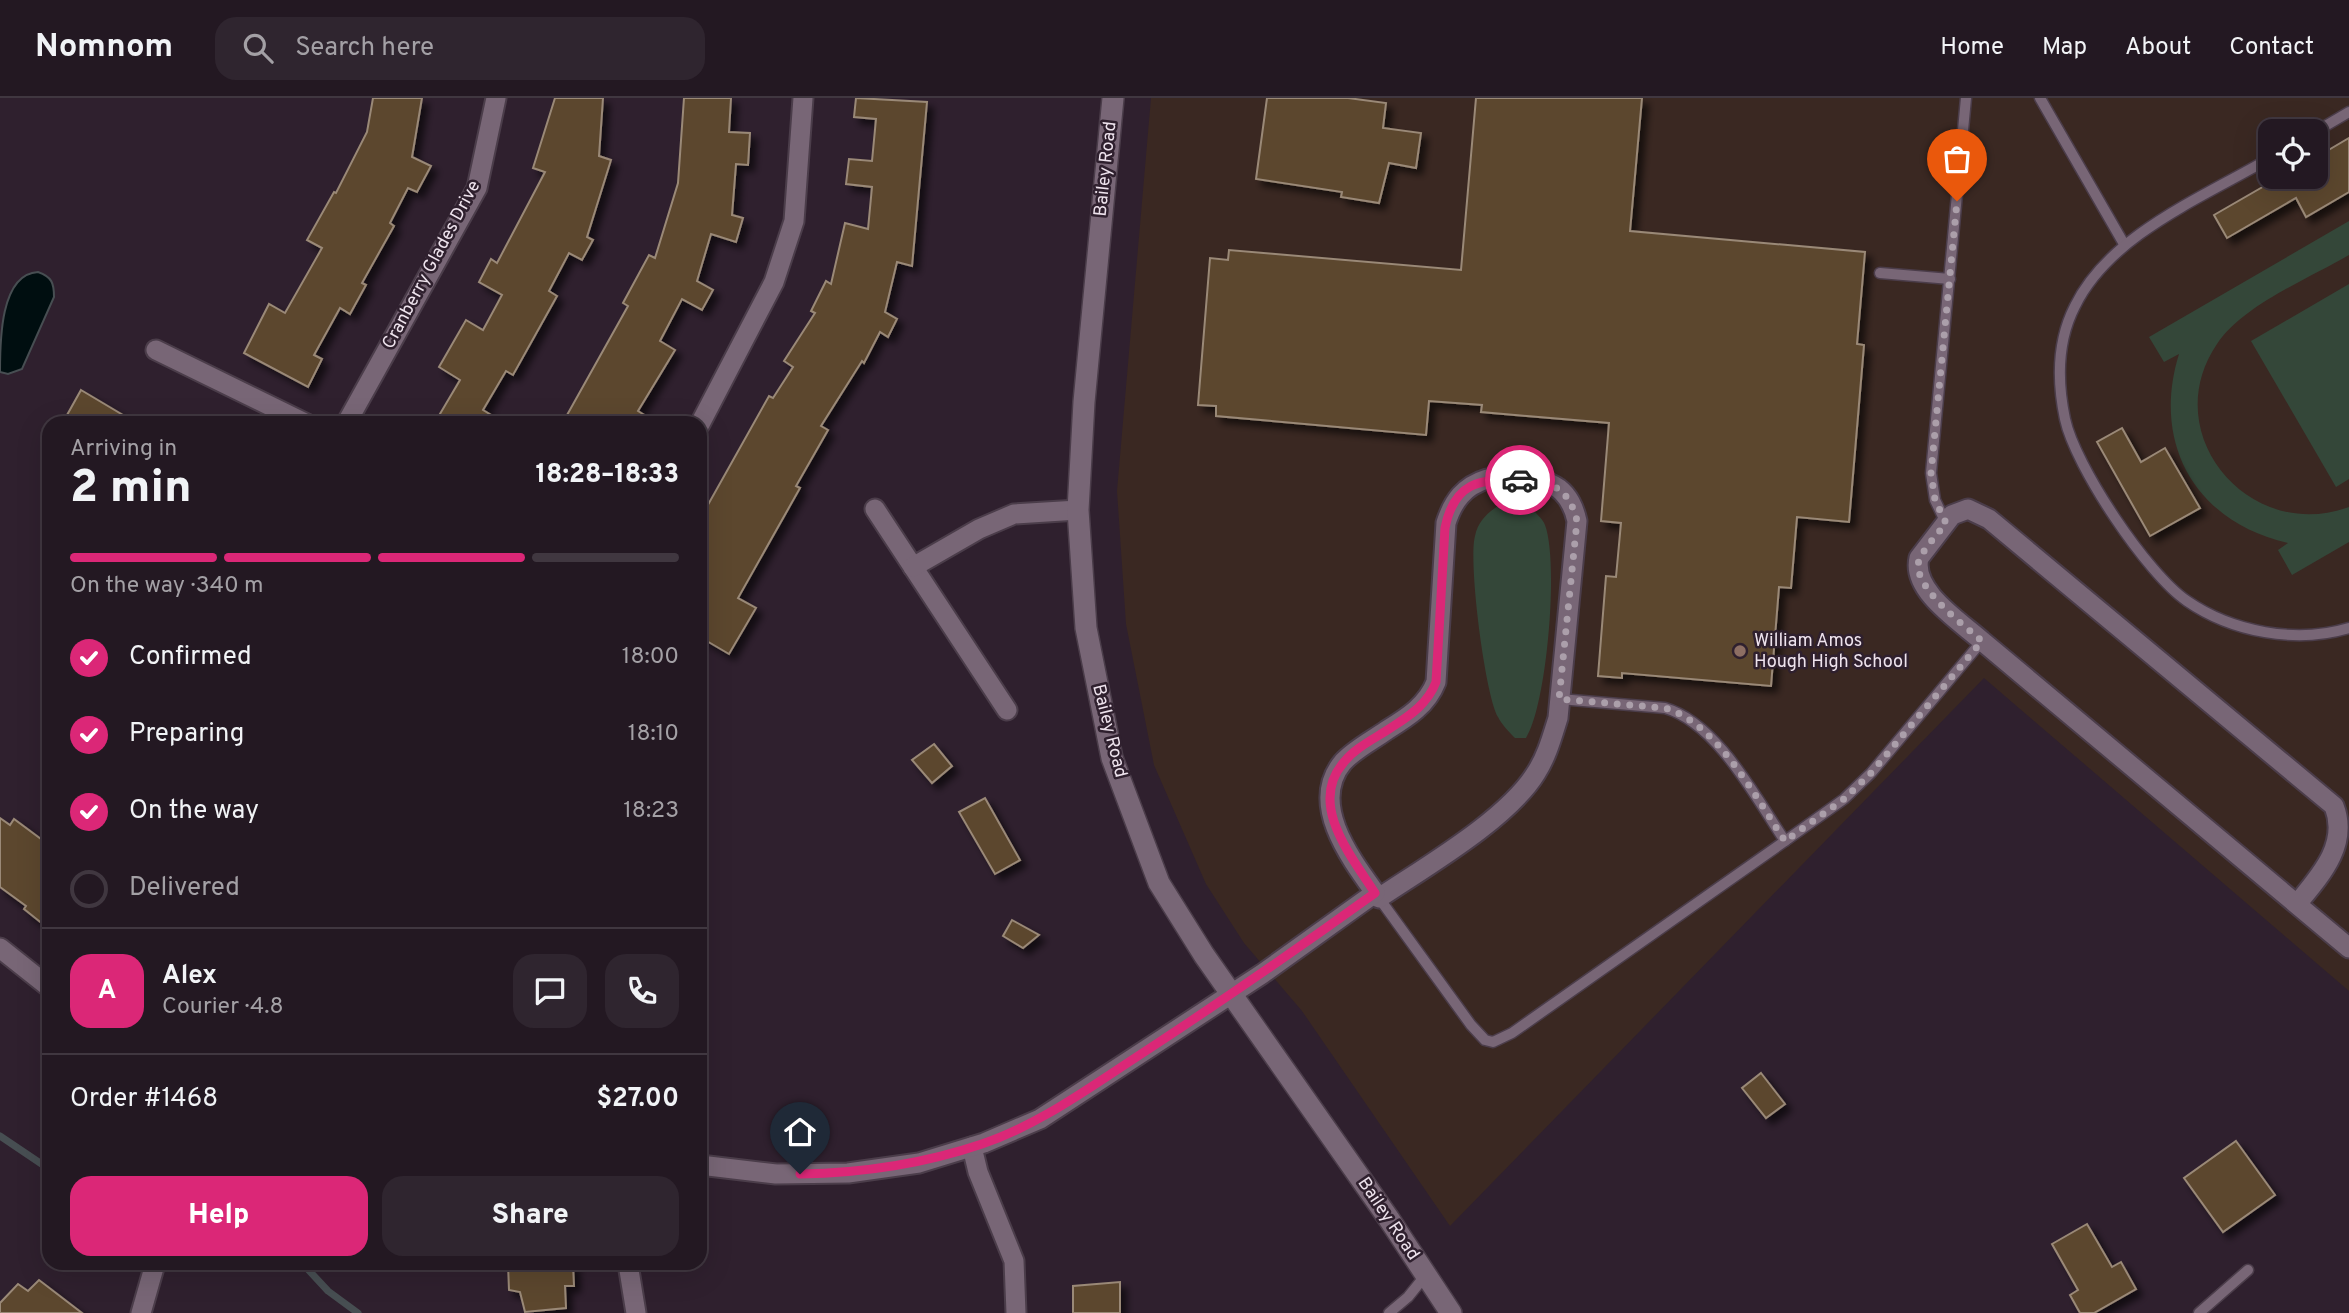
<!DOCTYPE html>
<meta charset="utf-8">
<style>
:root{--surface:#231822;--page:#2f252f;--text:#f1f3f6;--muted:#a3a0a5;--line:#403740;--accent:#db2777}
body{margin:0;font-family:Overpass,sans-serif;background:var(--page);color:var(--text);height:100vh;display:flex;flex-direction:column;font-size:26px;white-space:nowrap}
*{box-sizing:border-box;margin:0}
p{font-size:23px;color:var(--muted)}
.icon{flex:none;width:38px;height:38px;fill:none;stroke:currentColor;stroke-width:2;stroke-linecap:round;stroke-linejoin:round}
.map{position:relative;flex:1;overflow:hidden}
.sheet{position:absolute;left:42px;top:318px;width:665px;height:854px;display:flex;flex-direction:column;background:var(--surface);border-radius:21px;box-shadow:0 7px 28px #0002,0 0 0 2px var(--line)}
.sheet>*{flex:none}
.tools{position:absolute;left:2258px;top:21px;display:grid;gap:14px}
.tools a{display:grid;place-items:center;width:70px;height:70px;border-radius:14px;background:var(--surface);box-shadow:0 7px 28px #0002,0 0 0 2px var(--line);font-size:35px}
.pin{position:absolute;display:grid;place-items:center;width:60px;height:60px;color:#fff;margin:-72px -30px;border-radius:50% 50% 50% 0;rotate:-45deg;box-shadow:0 0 7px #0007}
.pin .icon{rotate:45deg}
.courier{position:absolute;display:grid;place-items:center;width:70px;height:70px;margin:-35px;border:5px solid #db2777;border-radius:50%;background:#fff;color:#222;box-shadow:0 2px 9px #0007}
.head em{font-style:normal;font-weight:800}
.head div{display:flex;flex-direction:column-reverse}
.head{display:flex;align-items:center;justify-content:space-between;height:119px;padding:0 28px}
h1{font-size:46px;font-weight:800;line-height:52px}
.bar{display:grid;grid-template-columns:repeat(4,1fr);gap:10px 7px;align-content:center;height:84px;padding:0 28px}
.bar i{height:9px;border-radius:5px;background:var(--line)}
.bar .current{background:var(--accent)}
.bar p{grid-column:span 4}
.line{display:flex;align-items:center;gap:18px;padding:0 28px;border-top:2px solid var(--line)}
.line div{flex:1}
.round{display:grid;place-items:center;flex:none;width:74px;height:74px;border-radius:21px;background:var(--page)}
ol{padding:0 28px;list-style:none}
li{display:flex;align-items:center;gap:21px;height:77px}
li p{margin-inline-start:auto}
li .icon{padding:7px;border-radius:50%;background:var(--accent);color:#fff;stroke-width:4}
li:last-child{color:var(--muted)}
li i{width:38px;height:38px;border:4px solid var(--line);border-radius:50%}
.cta{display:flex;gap:14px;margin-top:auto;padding:14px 28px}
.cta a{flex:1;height:80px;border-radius:21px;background:var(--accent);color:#fff;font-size:28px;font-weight:800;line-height:80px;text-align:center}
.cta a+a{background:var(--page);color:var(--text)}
header{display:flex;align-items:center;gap:42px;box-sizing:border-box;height:98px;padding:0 35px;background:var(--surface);border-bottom:2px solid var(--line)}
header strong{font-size:33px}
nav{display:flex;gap:38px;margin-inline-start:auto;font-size:24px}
.search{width:490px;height:63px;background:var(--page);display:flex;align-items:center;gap:18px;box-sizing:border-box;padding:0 24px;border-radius:21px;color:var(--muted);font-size:26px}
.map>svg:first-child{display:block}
</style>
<header>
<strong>Nomnom</strong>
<div class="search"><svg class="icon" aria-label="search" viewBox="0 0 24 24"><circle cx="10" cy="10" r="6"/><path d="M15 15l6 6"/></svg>Search here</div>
<nav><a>Home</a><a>Map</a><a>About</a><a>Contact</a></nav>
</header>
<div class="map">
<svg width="2349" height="1215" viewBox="0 0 2349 1215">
<defs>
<filter id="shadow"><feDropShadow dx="6" dy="6" stdDeviation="3.5" flood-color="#0009"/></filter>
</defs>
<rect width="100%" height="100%" fill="#2f202e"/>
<path fill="#3a2822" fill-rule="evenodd" d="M 1151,0 L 2349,0 L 2349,893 L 1984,580 L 1450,1128 L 1302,913 L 1244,845 L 1206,786 L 1154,667 L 1126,526 L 1117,393 ZM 2270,33 L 2315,33 L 2315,79 L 2270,79 Z"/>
<g fill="#344739">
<path d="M 2349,123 L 2349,157 C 2308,181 2243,207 2217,246 C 2156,336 2250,446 2349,409 L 2349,444 L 2292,477 L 2278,452 L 2288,445 C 2196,424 2151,346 2179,256 L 2164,264 L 2149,239 Z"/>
<path d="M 2349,186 L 2349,381 L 2336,389 L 2251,243 Z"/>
<path d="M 1501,406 L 1527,407 C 1533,413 1542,419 1545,427 C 1559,464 1547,607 1526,640 L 1515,640 C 1509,634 1502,627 1498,619 C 1485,596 1468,464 1475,438 C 1478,423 1488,414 1501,406 Z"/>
</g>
<path fill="#000e10" stroke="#474e52" stroke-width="2" d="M 38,174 C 52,179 54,185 54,199 L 22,271 L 8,276 L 0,274 C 0,244 0,176 38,174 Z"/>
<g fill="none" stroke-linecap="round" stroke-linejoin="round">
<g stroke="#474e52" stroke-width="7">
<path d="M 0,1038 L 49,1071"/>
<path d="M 303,1166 L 328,1193 L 358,1215"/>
</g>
</g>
<g fill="#5b462f" stroke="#9a8977" stroke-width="2" filter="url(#shadow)">
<path d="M 373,0 L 422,0 L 412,59 L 431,68 L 417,94 L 408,90 L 390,125 L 394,128 L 362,185 L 366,187 L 350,216 L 340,210 L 314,257 L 322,261 L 308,289 L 244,255 L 269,206 L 285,215 L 322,150 L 307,142 L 334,94 L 336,95 L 367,34 Z"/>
<path d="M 555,0 L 603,0 L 599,58 L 611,62 L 587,139 L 593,142 L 582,162 L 569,155 L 549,193 L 557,198 L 513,277 L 506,273 L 483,312 L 506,326 L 434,326 L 460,282 L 439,269 L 466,222 L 483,232 L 502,197 L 479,184 L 491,161 L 497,165 L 545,74 L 533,70 Z"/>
<path d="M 684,0 L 731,0 L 729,34 L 750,35 L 748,67 L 736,66 L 732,117 L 743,120 L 736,144 L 711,136 L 697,183 L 713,192 L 702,212 L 682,201 L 660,243 L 675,252 L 638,313 L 659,326 L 562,326 L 628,208 L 623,205 L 649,157 L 655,160 L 678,85 Z"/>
<path d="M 856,0 L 927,4 L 912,168 L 897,164 L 885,214 L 897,221 L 888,239 L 880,234 L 864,265 L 862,263 L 821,328 L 828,332 L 796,388 L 800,390 L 738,500 L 756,510 L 729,556 L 700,539 L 700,421 L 769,298 L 773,300 L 793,269 L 784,263 L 815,215 L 811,213 L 826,183 L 831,186 L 845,125 L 868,131 L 872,89 L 846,86 L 849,61 L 872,63 L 876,21 L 854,19 Z"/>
<path d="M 1267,0 L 1348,0 L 1386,5 L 1383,30 L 1421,35 L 1416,70 L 1389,65 L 1379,105 L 1341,99 L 1342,94 L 1256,81 Z"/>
<path d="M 1476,0 L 1642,0 L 1630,133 L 1865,154 L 1857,246 L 1864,247 L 1849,424 L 1797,419 L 1791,490 L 1779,489 L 1771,588 L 1622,575 L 1622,580 L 1598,578 L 1606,478 L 1616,479 L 1621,425 L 1601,423 L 1609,325 L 1481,314 L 1482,307 L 1429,303 L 1426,337 L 1216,318 L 1216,308 L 1198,307 L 1210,160 L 1228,162 L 1229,152 L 1461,172 Z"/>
<path d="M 2349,40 L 2349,94 L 2306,119 L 2296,100 L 2227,140 L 2214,117 L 2280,79 L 2315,79 L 2315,60 Z"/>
<path d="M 81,292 L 138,326 L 62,326 Z"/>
<path d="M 2122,330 L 2141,364 L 2165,350 L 2200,410 L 2150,438 L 2097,344 Z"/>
<path d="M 934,646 L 952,668 L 932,685 L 912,662 Z"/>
<path d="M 985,700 L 1020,762 L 995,776 L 959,714 Z"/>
<path d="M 0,720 L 10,727 L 14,721 L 49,747 L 49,831 L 24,811 L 26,808 L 0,789 Z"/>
<path d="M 1012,822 L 1039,837 L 1023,850 L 1003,838 Z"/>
<path d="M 1761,975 L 1785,1006 L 1766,1020 L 1742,990 Z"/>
<path d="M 2236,1043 L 2275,1097 L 2223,1134 L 2184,1080 Z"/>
<path d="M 2087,1126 L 2112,1169 L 2121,1164 L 2136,1191 L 2094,1215 L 2080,1215 L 2070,1197 L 2078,1192 L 2052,1146 Z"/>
<path d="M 508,1166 L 573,1166 L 574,1188 L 565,1188 L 566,1210 L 525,1214 L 520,1194 L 509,1192 Z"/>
<path d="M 39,1182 L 82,1215 L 0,1215 L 0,1205 L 18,1186 L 28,1193 Z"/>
<path d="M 1120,1184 L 1120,1215 L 1073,1215 L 1073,1188 Z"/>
</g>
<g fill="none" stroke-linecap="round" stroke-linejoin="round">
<g stroke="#4b3d4a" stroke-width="13">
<g id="service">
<path d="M 2040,0 L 2124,146"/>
<path d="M 2315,34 L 2349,14"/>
<path d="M 2270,60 C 2204,99 2110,136 2075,208 C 2057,243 2057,283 2065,321 C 2075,368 2147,476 2187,503 C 2232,534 2296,546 2349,530"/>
<path d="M 1880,175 L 1950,181"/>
<path d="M 1946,425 L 1935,402 L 1931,375 L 1966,0"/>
<path d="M 1785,743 L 1844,701 L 1871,675 L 1982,543"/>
<path d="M 1379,800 L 1471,927 L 1485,942 L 1493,944 L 1512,935 L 1785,743 C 1756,700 1717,625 1665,610 L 1560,601"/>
<path d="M 1389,1215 L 1408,1199 L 1425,1178"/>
<path d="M 2199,1215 L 2248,1172"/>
</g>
</g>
<g stroke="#4b3d4a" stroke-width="23">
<g id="minor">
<path d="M 156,252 L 307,326"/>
<path d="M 346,326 L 477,90 L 496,0"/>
<path d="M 700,326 L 774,184 L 794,123 L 803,0"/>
<path d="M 1487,381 C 1529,382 1566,373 1577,423 L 1558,620 C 1552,639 1547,658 1536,675 C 1507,722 1425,769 1379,800 C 1354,765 1307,707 1343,664 C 1355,651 1373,642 1387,632 C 1408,619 1427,607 1436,584 L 1446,425 C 1453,403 1464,388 1487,381 Z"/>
<path d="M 875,411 L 1007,612"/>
<path d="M 913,469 L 979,431 L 1014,416 L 1078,412"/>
<path d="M 2297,806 C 2321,777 2349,746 2334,708 L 1989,421 L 1968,411 L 1952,417 L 1919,460 C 1911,493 1961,524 1982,543 L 2349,850"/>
<path d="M 0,850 L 49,889"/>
<path d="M 972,1049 L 978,1074 L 1014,1163 L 1016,1215"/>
<path d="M 700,1067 L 776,1076 L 848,1075 L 919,1065 L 984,1045 L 1040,1021 L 1262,876 L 1375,795"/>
<path d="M 628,1166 L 636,1215"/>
<path d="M 141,1215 L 155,1166"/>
</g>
</g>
<g stroke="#4b3d4a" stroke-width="24">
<path id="tertiary" d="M 1113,0 L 1084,304 L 1078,412 L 1086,530 L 1112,660 L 1159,785 L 1204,857 L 1389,1121 L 1451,1215"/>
</g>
<use href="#service" stroke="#786676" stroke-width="10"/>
<use href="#minor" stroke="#786676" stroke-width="19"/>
<use href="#tertiary" stroke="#786676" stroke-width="21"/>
</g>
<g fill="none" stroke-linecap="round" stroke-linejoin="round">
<path stroke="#ab9faa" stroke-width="7" stroke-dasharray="0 12.6" d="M 1520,382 C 1552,383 1569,390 1577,423 L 1559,601 L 1665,610 C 1717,625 1756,700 1785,743 L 1844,701 L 1871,675 L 1982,543 C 1965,528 1907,485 1920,460 C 1926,448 1938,436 1946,425 L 1935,402 L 1931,375 L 1957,103"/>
<path stroke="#db2777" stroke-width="9" d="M 800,1076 C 863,1075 923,1066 982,1046 C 1038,1027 1086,992 1135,960 C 1216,907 1296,852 1375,795 C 1352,759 1307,706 1344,664 C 1356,649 1376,640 1392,629 C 1411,617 1428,605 1436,584 L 1445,430 C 1454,385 1479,380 1520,382"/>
</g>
<circle fill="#8d6e63" stroke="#2f202e" stroke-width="2.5" cx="1740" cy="553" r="7"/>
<g text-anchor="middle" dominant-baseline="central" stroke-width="5" stroke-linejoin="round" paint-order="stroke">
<g font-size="18" fill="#eee3ed" stroke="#2f202e">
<text transform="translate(1106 71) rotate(-84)">Bailey Road</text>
<text transform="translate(432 167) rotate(-62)">Cranberry Glades Drive</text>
<text transform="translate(1109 633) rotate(76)">Bailey Road</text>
<text transform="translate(1388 1121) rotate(56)">Bailey Road</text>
</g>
<g font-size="18" fill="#eee3ed" stroke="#2f202e" text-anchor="start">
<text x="1754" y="543">William Amos<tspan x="1754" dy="21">Hough High School</tspan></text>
</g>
</g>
</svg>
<div class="tools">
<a><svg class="icon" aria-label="locate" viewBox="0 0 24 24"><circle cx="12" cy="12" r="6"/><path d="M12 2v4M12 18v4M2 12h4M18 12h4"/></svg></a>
</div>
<div class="pin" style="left:1957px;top:103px;background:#ea580c"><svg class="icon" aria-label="bag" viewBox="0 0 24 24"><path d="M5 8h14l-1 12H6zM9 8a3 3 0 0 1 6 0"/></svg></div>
<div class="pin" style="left:800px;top:1076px;background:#1f2937"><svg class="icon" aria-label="home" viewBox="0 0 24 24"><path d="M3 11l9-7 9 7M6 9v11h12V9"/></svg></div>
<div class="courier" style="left:1520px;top:382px"><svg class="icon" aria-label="car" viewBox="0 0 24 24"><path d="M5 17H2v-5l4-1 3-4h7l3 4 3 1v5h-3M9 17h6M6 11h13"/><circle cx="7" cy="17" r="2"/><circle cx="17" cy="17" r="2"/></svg></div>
<section class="sheet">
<div class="head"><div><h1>2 min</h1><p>Arriving in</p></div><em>18:28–18:33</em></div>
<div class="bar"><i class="current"></i><i class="current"></i><i class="current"></i><i></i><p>On the way · 340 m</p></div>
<ol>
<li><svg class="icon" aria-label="check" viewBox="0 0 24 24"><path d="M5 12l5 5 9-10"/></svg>Confirmed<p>18:00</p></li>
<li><svg class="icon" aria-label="check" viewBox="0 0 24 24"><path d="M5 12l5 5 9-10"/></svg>Preparing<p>18:10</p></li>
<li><svg class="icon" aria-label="check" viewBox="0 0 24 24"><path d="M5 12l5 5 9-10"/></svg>On the way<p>18:23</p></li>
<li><i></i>Delivered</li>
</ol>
<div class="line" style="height:126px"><b class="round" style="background:var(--accent);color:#fff">A</b><div><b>Alex</b><p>Courier · 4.8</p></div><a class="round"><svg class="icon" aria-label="chat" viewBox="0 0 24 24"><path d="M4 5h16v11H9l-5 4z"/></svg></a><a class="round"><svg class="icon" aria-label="phone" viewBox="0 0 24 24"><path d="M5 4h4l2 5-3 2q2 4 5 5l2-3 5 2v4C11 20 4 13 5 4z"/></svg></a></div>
<div class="line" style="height:91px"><div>Order #1468</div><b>$27.00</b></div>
<div class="cta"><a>Help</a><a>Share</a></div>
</section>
</div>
